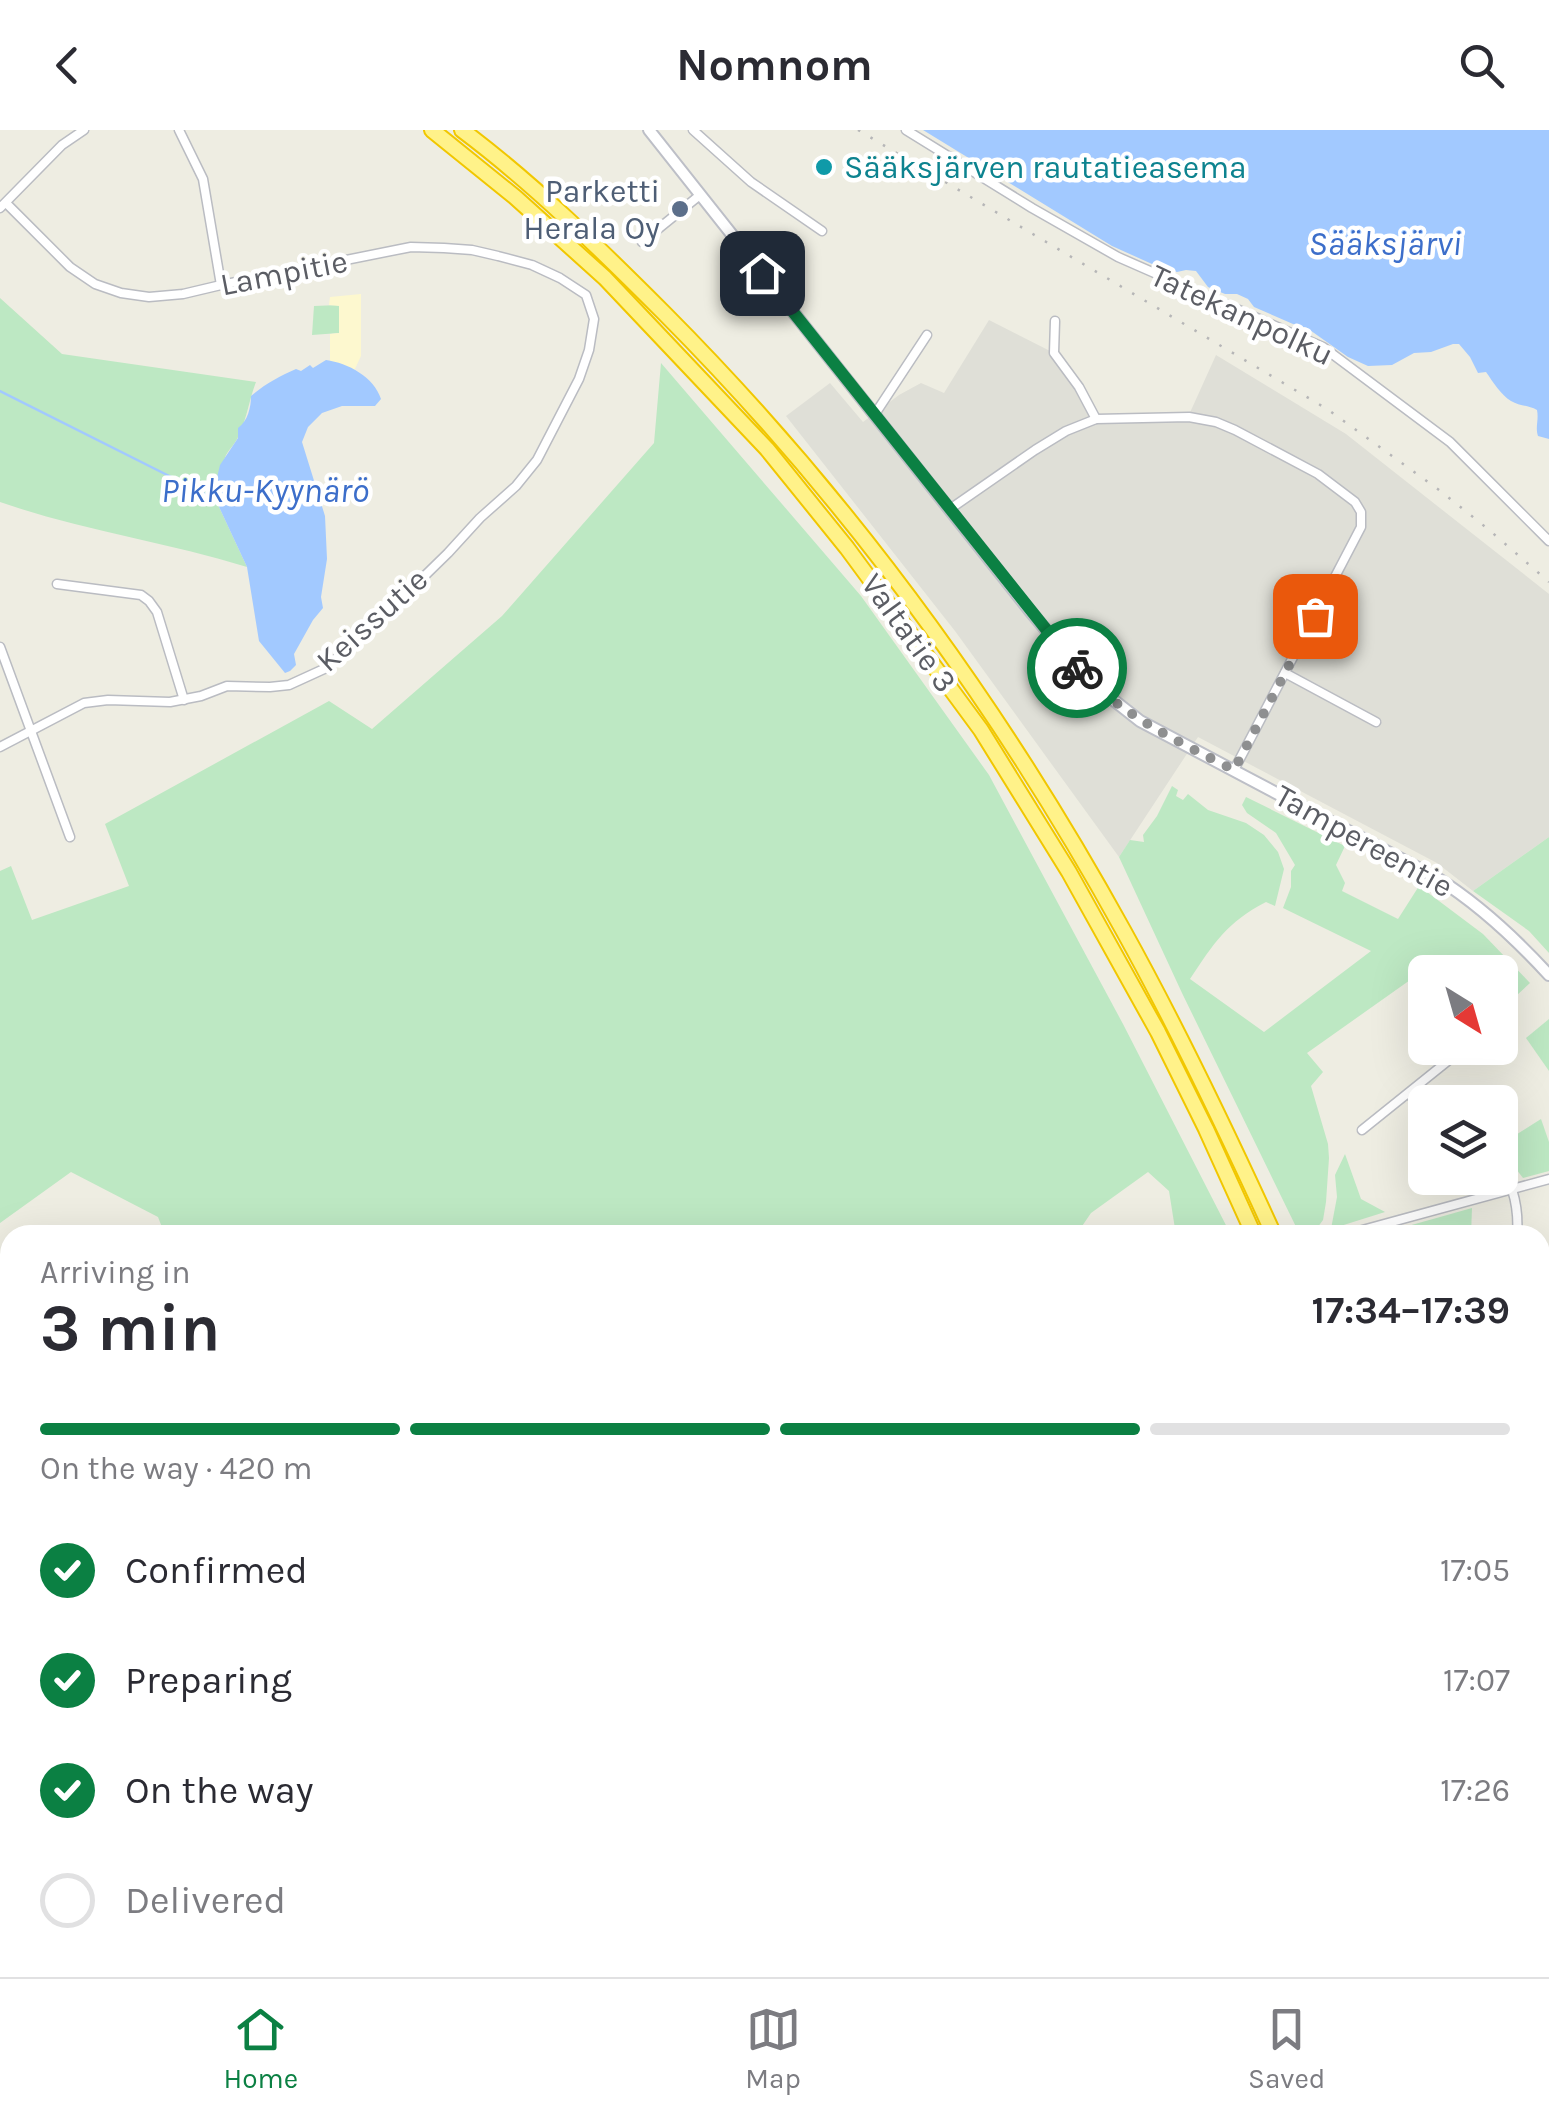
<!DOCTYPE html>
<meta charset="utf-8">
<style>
:root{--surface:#fff;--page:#f7f7f7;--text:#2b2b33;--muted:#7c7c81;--line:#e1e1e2;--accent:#0b8043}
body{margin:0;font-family:Karla,sans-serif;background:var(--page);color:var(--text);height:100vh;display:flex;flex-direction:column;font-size:38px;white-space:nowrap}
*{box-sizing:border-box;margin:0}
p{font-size:32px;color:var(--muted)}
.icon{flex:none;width:55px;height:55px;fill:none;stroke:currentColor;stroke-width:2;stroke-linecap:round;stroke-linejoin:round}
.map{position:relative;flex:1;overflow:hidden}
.side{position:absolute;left:0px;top:1095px;width:1550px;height:752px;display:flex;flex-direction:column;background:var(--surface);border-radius:30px 30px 0 0;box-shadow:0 10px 40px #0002}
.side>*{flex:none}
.needle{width:65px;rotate:143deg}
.buttons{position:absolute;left:1408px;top:825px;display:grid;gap:20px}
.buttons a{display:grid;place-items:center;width:110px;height:110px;border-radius:15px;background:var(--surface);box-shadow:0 10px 40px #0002;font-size:50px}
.pin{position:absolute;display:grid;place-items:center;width:85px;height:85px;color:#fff;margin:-42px;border-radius:20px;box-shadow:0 5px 15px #0006}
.courier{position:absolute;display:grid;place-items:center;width:100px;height:100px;margin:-50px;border:8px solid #0b8043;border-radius:50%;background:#fff;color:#222;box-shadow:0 2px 12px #0007}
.head em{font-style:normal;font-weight:700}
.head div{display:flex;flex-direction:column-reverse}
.head{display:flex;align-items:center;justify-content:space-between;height:170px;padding:0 40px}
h1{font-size:65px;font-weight:700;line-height:75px}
.bar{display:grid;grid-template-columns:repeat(4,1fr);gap:15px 10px;align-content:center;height:120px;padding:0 40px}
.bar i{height:12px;border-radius:8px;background:var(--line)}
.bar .current{background:var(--accent)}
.bar p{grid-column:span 4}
ol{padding:0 40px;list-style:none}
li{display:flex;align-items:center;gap:30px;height:110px}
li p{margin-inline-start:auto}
li .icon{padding:10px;border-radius:50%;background:var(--accent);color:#fff;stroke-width:4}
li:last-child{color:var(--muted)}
li i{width:55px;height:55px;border:5px solid var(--line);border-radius:50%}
header{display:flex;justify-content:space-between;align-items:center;height:130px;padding:0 40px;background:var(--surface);font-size:45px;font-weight:700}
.tab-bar{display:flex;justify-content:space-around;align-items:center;height:140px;border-top:2px solid var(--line);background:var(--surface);font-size:28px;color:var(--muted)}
.tab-bar a{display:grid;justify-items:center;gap:5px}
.tab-bar .current{color:var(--accent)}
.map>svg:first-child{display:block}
</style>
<header><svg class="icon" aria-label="back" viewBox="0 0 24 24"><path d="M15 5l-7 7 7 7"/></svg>Nomnom<svg class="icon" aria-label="search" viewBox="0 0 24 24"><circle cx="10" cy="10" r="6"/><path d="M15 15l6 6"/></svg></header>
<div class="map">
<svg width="1549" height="1847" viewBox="0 0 1549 1847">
<rect width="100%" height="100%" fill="#eeede2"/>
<path fill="#dfdfd7" d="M 989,190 L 1054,223 L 1096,289 L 1188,287 L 1216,225 L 1346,304 L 1549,464 L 1549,707 L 1473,761 L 1437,733 L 1198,607 L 1119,727 L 955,501 L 786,286 L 830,253 L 863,292 L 899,265 L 921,253 L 944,263 Z"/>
<g fill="#bde8c3">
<path d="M 0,168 L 62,224 L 256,252 C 249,270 247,288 239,305 C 236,313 230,318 226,325 C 221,337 217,351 213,364 L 247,437 C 166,412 80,400 0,372 Z"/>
<path d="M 339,175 L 339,203 L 312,205 L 314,176 Z"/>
<path d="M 661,233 L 861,466 L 989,645 L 1123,894 L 1231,1105 L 1176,1105 L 1169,1061 L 1148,1042 L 1091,1083 L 1076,1105 L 165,1105 L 158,1087 L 71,1042 L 0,1093 L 0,741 L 11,736 L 32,790 L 129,756 L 105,694 L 329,571 L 372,599 L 502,486 L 654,313 Z"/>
<path d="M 1172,656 L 1178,660 L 1176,666 L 1183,670 L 1188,664 L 1208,680 L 1246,693 L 1264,705 L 1278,722 L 1284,739 L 1275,776 L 1266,772 C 1227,792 1214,813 1190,849 L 1264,902 L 1371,821 L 1283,778 L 1291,757 L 1291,741 L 1295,735 L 1276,703 L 1247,683 L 1242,675 L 1246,667 L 1345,716 L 1336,735 L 1345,753 L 1342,761 L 1398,789 L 1419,756 L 1483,804 L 1530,853 L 1500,881 L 1500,842 L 1425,842 L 1425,846 L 1420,843 L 1307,923 L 1323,942 L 1311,956 L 1328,1014 L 1329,1028 L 1326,1072 L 1323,1090 L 1312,1105 L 1300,1105 L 1182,863 L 1119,727 L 1130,710 L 1144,712 L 1143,705 L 1157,686 Z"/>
<path d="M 1549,707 L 1549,823 L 1529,801 L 1473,761 Z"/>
<path d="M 1549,889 L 1549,941 L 1526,908 Z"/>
<path d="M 1541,989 L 1549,1012 L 1549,1041 L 1523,1048 L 1503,1022 L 1514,1006 Z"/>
<path d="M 1345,1024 L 1361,1069 L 1385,1082 L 1331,1099 L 1337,1067 L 1335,1045 Z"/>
<path d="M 1472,1078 L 1471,1105 L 1376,1105 Z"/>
<path d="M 1549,1166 L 1549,1309 L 1540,1290 L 1540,1178 Z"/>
<path d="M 0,1383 L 10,1387 L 10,1440 L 0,1442 Z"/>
<path d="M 1549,1401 L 1549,1755 L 1540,1727 L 1540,1404 Z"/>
<path d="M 0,1771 L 10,1775 L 10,1838 L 429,1838 L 424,1847 L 0,1847 Z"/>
<path d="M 443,1838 L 866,1838 L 856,1847 L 439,1847 Z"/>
<path d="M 903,1838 L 962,1838 L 967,1847 L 893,1847 Z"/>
<path d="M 1200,1838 L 1498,1838 L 1502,1847 L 1202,1847 Z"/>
</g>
<path fill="#fdf8cf" d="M 361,164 L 361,226 L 354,241 L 330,231 L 330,204 L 339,203 L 339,176 L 329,175 L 330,167 Z"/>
<g fill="#a2c9ff">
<path d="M 923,0 L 1549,0 L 1549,309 L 1538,306 C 1535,297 1539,290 1537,280 C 1528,275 1519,276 1511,271 C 1501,265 1493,252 1486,242 L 1478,243 L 1470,227 L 1459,214 L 1453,214 L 1431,222 L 1414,223 L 1392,235 L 1368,236 L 1348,227 L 1307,198 L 1293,194 L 1254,177 L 1248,169 L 1237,164 L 1225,164 L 1208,157 L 1196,141 L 1186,140 L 1177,142 L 1152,134 L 1112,116 Z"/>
<path d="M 326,230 C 348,233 374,247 381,269 L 375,276 L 342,276 L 322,283 L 308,297 L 302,312 L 325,386 L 327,429 L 321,467 L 323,478 L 313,490 L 294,524 L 296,535 L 290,541 L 285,543 L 259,511 L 247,437 L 213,364 L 220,335 L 238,308 L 238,298 C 248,291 251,277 251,266 C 265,254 280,246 296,239 L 301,241 L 310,235 L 313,238 Z"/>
<path d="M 10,1440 L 10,1775 L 0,1771 L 0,1442 Z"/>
<path d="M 1131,1838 L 1200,1838 L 1203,1845 L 1137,1847 Z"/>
</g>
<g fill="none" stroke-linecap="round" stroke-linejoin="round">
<path stroke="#a2c9ff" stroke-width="2.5" d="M 0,261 L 215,369"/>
<g stroke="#babcc2" stroke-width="11">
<g id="minor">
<path d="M 179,0 L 203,49 L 221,155"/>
<path d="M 693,0 L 751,52 L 822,101"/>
<path d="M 906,0 L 1032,78 L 1118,127 L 1323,217 L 1450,312 L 1549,411"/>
<path d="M 0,78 L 62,15 L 84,0"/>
<path d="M 642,112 L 700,65"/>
<path d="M 1055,191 L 1054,223 L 1079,257 L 1096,289"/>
<path d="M 875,284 L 927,205"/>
<path d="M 950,379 L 1035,320 L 1066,301 L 1096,289 L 1189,287 L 1216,292 L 1235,300 L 1318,344 L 1355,372 L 1361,382 L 1361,397 L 1234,640"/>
<path d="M 57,454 L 141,465 L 149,471 L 157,482 L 184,570"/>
<path d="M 0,517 L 70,707"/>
<path d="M 1285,543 L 1376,592"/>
<path d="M 0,617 L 84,573 L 108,570 L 170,572 L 201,566 L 227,556 L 270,557 L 289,555 L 324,539 L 361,508 L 448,423 L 480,388 L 516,356 L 537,330 L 579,249 L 589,220 L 594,189 L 586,165 L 560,148 L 532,135 L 498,126 L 472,120 L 444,118 L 411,117 L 221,155 L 183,164 L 149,167 L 121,163 L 95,154 L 70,137 L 6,73"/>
<path d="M 1409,963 L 1425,987"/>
<path d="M 1362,1000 L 1464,918"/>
<path d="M 1500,1035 C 1514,1055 1519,1081 1517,1105"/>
<path d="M 1344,1105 L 1549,1049"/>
<path d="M 0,1317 L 10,1325"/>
<path d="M 1540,1384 L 1549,1380"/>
<path d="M 1067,1838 L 1069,1847"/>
</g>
</g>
<g stroke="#bdbfc7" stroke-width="14">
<path id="secondary" d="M 649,0 L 1030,481 L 1088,550 L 1140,591 L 1437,748 C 1480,775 1515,808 1549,845"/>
</g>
<g stroke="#f1c700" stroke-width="18">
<g id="motorway">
<path d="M 432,0 L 515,67 L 605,148 L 767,319 L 847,418 L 981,600 L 1069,742 L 1158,902 L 1206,999 L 1254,1105"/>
<path d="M 462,0 C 534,54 600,119 664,183 C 845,365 999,575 1123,800 C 1178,899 1227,1002 1274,1105"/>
<path d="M 1540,1825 L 1548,1847"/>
<path d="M 1525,1838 L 1528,1847"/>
</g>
</g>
<use href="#minor" stroke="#fff" stroke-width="8"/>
<use href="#secondary" stroke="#fff" stroke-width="10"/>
<use href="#motorway" stroke="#fff289" stroke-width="14"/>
<path stroke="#b6b6b7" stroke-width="2.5" stroke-dasharray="2.5 12" stroke-linecap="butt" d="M 858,0 L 1327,279 L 1439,360 L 1488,399 L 1549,452"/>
</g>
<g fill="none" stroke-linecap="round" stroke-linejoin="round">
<path stroke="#8e8f90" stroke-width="10" stroke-dasharray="0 18" d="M 1077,538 C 1121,585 1177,611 1234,640 L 1315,486"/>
<path stroke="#0b8043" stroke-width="12" d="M 762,143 L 1077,538"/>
</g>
<circle fill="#0f9aa8" stroke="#fff" stroke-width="4" cx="824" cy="37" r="10"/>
<circle fill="#5c6f8a" stroke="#fff" stroke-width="4" cx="680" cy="79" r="10"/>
<g text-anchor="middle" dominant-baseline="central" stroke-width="9" stroke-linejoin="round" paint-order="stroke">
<g font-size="32" fill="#0d838f" stroke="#fff" text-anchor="start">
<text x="844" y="37">Sääksjärven rautatieasema</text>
</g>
<g font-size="32" fill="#4e5e75" stroke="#fff" text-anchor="end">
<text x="660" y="61">Parketti<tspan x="660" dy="37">Herala Oy</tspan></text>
</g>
<g font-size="32" fill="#5b5d64" stroke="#fff">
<text transform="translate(284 143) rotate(-11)">Lampitie</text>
<text transform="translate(1242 185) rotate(25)">Tatekanpolku</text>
<text transform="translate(372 490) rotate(-42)">Keissutie</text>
<text transform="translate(909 503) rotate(54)">Valtatie 3</text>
<text transform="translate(1364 711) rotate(29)">Tampereentie</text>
</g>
<g font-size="35" font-style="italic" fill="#3c6eca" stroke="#fff">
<text x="1385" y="113">Sääksjärvi</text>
<text x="265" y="360">Pikku-Kyynärö</text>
</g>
</g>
</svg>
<div class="buttons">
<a><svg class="needle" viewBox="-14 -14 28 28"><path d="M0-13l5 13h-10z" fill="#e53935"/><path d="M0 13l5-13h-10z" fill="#7c7c81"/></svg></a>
<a><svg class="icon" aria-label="layers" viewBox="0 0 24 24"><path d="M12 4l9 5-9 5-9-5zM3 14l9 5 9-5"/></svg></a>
</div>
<div class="pin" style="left:1315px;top:486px;background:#ea580c"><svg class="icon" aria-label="bag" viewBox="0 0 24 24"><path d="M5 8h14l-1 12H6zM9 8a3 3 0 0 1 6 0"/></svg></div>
<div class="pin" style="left:762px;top:143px;background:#1f2937"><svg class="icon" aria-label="home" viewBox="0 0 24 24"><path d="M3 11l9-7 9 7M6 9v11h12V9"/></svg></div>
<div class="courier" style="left:1077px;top:538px"><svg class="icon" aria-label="bike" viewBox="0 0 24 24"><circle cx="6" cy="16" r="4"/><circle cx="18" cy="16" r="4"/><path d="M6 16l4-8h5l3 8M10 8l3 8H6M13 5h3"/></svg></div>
<section class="side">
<div class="head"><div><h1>3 min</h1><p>Arriving in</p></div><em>17:34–17:39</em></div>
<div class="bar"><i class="current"></i><i class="current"></i><i class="current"></i><i></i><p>On the way · 420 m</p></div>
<ol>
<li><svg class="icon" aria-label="check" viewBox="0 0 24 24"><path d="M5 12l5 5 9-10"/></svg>Confirmed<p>17:05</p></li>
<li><svg class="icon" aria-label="check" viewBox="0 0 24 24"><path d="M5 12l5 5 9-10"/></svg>Preparing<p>17:07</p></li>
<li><svg class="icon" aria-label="check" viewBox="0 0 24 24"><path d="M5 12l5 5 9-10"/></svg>On the way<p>17:26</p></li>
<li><i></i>Delivered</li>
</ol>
</section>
</div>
<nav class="tab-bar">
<a class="current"><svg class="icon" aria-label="home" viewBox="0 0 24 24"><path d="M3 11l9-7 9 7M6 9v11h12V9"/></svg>Home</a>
<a><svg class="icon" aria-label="map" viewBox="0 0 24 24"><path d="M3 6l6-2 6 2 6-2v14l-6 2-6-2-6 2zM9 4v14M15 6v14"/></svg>Map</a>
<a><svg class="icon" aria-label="saved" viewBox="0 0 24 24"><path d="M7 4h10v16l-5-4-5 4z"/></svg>Saved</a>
</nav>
